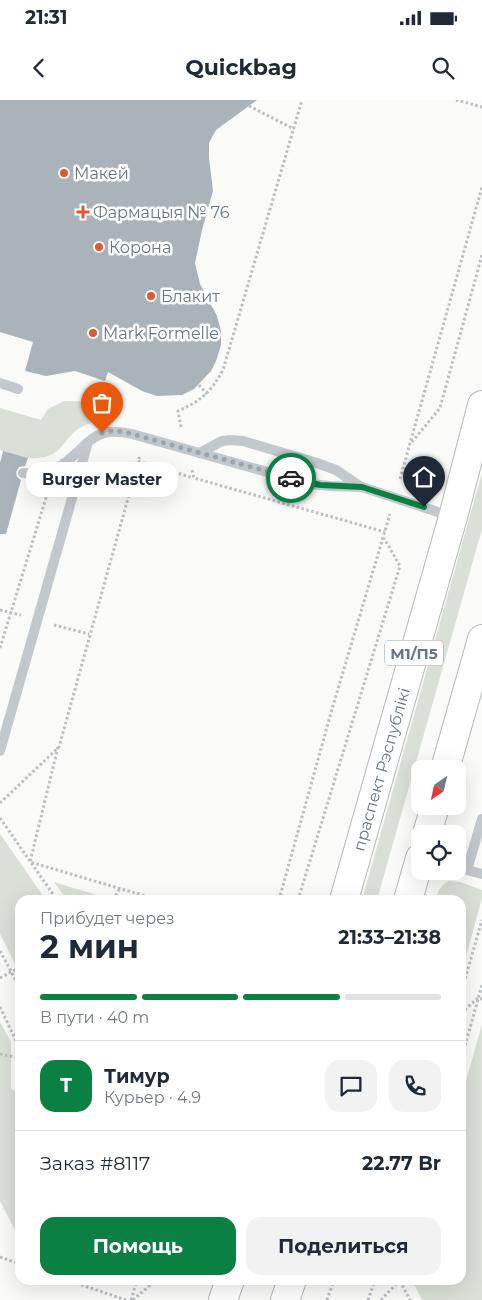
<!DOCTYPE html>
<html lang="ru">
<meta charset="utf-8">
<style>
:root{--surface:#fff;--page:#f2f2f3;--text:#1f2937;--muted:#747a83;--line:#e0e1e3;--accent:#0b8043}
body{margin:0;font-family:Montserrat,sans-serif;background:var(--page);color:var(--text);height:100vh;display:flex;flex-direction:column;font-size:19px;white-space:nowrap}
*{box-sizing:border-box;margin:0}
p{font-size:16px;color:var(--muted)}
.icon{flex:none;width:28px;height:28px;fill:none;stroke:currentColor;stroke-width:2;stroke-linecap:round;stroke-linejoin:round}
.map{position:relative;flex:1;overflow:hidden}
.drawer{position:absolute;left:15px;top:795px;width:451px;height:390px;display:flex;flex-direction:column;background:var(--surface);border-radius:15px;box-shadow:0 5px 20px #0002}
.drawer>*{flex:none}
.needle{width:32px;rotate:214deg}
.tools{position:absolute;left:411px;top:660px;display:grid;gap:10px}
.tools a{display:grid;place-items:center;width:55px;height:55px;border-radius:10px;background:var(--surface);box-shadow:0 5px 20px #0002;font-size:25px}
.pin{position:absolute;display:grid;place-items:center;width:42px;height:42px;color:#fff;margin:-51px -21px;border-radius:50% 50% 50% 0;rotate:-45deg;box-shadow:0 0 5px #0007}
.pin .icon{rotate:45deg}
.courier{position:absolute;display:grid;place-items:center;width:50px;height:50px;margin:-25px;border:4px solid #0b8043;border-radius:50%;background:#fff;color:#222;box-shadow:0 1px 6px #0007}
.bubble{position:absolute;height:35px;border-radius:15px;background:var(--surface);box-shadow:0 5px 20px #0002;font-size:16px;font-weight:700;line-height:35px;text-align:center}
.summary em{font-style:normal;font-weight:700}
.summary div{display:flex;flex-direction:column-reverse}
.summary{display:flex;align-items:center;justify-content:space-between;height:85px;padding:0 25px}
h1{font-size:32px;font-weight:700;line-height:38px}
.bar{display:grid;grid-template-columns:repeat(4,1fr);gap:8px 5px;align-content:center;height:60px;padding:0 25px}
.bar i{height:6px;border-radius:4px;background:var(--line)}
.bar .on{background:var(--accent)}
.bar p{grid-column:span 4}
.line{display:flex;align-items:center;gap:12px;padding:0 25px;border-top:1px solid var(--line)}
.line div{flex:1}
.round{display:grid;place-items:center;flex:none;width:52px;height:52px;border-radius:15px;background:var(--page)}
.primary-button{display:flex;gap:10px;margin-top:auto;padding:10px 25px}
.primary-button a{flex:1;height:58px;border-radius:15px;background:var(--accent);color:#fff;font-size:20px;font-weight:700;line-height:58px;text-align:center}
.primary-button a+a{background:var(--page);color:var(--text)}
.status{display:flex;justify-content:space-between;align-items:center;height:35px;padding:0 25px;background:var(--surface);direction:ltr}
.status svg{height:14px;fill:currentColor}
header{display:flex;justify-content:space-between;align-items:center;height:65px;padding:0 25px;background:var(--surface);font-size:22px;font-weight:700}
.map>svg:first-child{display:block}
</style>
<div class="status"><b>21:31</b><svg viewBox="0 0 49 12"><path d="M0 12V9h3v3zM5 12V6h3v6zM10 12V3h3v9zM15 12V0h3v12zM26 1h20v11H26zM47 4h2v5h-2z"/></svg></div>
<header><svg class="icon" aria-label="back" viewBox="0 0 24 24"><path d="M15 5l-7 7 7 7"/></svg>Quickbag<svg class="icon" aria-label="search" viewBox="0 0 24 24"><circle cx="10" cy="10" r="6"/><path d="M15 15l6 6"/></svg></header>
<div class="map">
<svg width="482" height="1200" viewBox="0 0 482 1200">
<rect width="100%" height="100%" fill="#fafaf8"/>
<g fill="#dadfd7">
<path d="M 64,301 C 80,301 100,301 113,309 L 116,318 C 102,320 90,322 78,329 C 62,341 62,356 38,358 C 25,359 12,354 0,350 L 0,308 L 41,320 L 48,309 Z"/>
<path d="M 482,373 L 482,429 L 377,800 L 362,800 Z"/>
<path d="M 0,734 L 46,800 L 20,800 L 20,874 L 0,834 Z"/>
<path d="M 449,781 L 460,782 L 482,790 L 482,798 L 461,875 L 461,800 L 436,800 C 438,791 440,785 449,781 Z"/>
<path d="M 54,782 L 113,800 L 115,800 L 67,800 Z"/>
<path d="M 0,922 L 11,942 L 11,989 L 20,994 L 20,1140 L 0,1101 Z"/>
<path d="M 482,924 L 482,1200 L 422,1200 L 412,1180 L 461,1180 L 461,999 Z"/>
</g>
<g fill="#aab3b9">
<path d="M 0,0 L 257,0 L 216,30 L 209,43 L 209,58 L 213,91 L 202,130 L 195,163 L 200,184 L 217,216 L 221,231 L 221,245 L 216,261 L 211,271 L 194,289 L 182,295 L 157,296 L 142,291 L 108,272 L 105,281 L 75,271 L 46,276 L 25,271 L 33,242 L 0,232 Z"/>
<path d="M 3,351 L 28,358 L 25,366 L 19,367 L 16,372 L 17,377 L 21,380 L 6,434 L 0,434 L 0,363 Z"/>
</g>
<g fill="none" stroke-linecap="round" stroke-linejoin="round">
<g stroke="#b4b9bd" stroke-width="30">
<g id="trunk">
<path d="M 445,669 L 482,539"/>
<path d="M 427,734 L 435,706"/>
<path id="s1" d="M 344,800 L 453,417 L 482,305"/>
<path d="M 408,800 L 420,758"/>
<path d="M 223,1200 L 230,1180"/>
<path d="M 285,1200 L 292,1180"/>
</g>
</g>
<g stroke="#bbbfc2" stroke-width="3" stroke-dasharray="2.5 2.5" stroke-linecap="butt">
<path d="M 456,0 L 482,7"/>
<path d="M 249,6 L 294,29"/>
<path d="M 199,285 L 207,294"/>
<path d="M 181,327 L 178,311 C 201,301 211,292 223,270 L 302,0"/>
<path d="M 412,342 L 440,308 L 482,155"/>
<path d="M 192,370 L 194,378 L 385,432"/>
<path d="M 174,372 L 193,378"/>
<path d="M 400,379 L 482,87"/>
<path d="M 91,389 L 106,392 L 138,361 L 150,365"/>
<path d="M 0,510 L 21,515"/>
<path d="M 54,525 L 89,534"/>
<path d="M 0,548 L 49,388"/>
<path d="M 58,647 L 30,762 L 159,800"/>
<path d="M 0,703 L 59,647 L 140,355"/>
<path d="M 0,718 L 57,800"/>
<path d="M 113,800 L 120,788"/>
<path d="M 279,800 L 332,609 L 390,414"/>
<path d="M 298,800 L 400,466 L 384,438"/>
<path d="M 0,851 L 20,888"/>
<path d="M 0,878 L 20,867"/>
<path d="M 461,893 L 482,820"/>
<path d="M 0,907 L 20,949"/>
<path d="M 461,913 L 478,898 L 482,899"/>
<path d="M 0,954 L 20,958"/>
<path d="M 461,960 L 482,885"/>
<path d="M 0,1157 L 20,1164"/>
<path d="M 67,1180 L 126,1200"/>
<path d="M 400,1181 L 410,1200"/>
<path d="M 131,1200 L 137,1180"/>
<path d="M 133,1200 L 156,1180"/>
<path d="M 327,1200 L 334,1180"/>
<path d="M 368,1200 L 375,1180"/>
<path d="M 381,1200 L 400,1180"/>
</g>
<g stroke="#c3c8cc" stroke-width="10">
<path d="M 0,283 L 18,289"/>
<path d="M 200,353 L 222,341 L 230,340 L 243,341 L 317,363 L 336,370 L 361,387"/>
<path d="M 23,373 C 53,376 67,363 87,343"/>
<path d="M 0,651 L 88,342 C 102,330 116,330 132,334 L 310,384 L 330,386 L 362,387 L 453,417"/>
<path d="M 458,768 L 467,770 L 482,719"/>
<path d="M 467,770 L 482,774"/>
</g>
<use href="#trunk" stroke="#fff" stroke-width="28"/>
</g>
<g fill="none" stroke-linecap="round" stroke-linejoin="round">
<path stroke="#99a4ac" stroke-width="5" stroke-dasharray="0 9" d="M 102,333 C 113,330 122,331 132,334 L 291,378"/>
<path stroke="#0b8043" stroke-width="6" d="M 291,378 L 320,385 L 362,387 L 424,407"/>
</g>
<g fill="#e4572e" stroke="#fff" stroke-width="2">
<circle cx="64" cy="73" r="5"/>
<path d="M80.5 104.5h5v5h5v5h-5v5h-5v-5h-5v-5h5z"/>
<circle cx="99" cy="147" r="5"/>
<circle cx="151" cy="196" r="5"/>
<circle cx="93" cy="233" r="5"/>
</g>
<g text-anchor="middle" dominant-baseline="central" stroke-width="5" stroke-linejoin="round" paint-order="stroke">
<rect fill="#fff" stroke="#939fa8" stroke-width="1" x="385" y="540.5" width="58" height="25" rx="4"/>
<g font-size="15" font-weight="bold" fill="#657683">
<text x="414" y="553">М1/П5</text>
</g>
<g font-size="16" fill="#657683" stroke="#fff" text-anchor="start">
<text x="74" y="73">Макей</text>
<text x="93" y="112">Фармацыя № 76</text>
<text x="109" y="147">Корона</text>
<text x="161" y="196">Блакит</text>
<text x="103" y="233">Mark Formelle</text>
</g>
<g font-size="16" fill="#657683" stroke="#fff">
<text stroke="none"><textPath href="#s1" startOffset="136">праспект Рэспублікі</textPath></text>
</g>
</g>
</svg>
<div class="tools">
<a><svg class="needle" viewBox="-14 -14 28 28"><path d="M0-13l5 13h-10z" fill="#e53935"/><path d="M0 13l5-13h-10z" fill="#747a83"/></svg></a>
<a><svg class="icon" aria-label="locate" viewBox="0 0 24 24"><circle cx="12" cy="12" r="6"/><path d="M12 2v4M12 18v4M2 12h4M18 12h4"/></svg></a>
</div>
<div class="pin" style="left:102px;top:333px;background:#ea580c"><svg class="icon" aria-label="bag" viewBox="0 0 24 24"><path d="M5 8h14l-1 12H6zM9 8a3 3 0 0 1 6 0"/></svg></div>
<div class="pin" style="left:424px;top:407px;background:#1f2937"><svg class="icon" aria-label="home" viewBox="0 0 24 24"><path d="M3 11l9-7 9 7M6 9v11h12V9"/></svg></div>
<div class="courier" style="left:291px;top:378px"><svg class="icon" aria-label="car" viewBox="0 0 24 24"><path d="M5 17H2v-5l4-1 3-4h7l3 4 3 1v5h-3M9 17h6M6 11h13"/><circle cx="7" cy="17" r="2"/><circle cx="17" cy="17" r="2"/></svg></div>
<div class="bubble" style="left:26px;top:362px;width:152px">Burger Master</div>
<section class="drawer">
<div class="summary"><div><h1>2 мин</h1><p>Прибудет через</p></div><em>21:33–21:38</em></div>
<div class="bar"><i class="on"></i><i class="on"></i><i class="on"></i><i></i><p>В пути · 40 m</p></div>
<div class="line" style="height:90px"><b class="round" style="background:var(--accent);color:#fff">Т</b><div><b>Тимур</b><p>Курьер · 4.9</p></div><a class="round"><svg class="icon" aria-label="chat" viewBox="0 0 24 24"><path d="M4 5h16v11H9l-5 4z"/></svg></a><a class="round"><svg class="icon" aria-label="phone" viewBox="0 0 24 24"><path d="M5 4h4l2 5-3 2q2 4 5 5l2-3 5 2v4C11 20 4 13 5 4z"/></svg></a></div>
<div class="line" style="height:65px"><div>Заказ #8117</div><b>22.77 Br</b></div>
<div class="primary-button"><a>Помощь</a><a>Поделиться</a></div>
</section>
</div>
